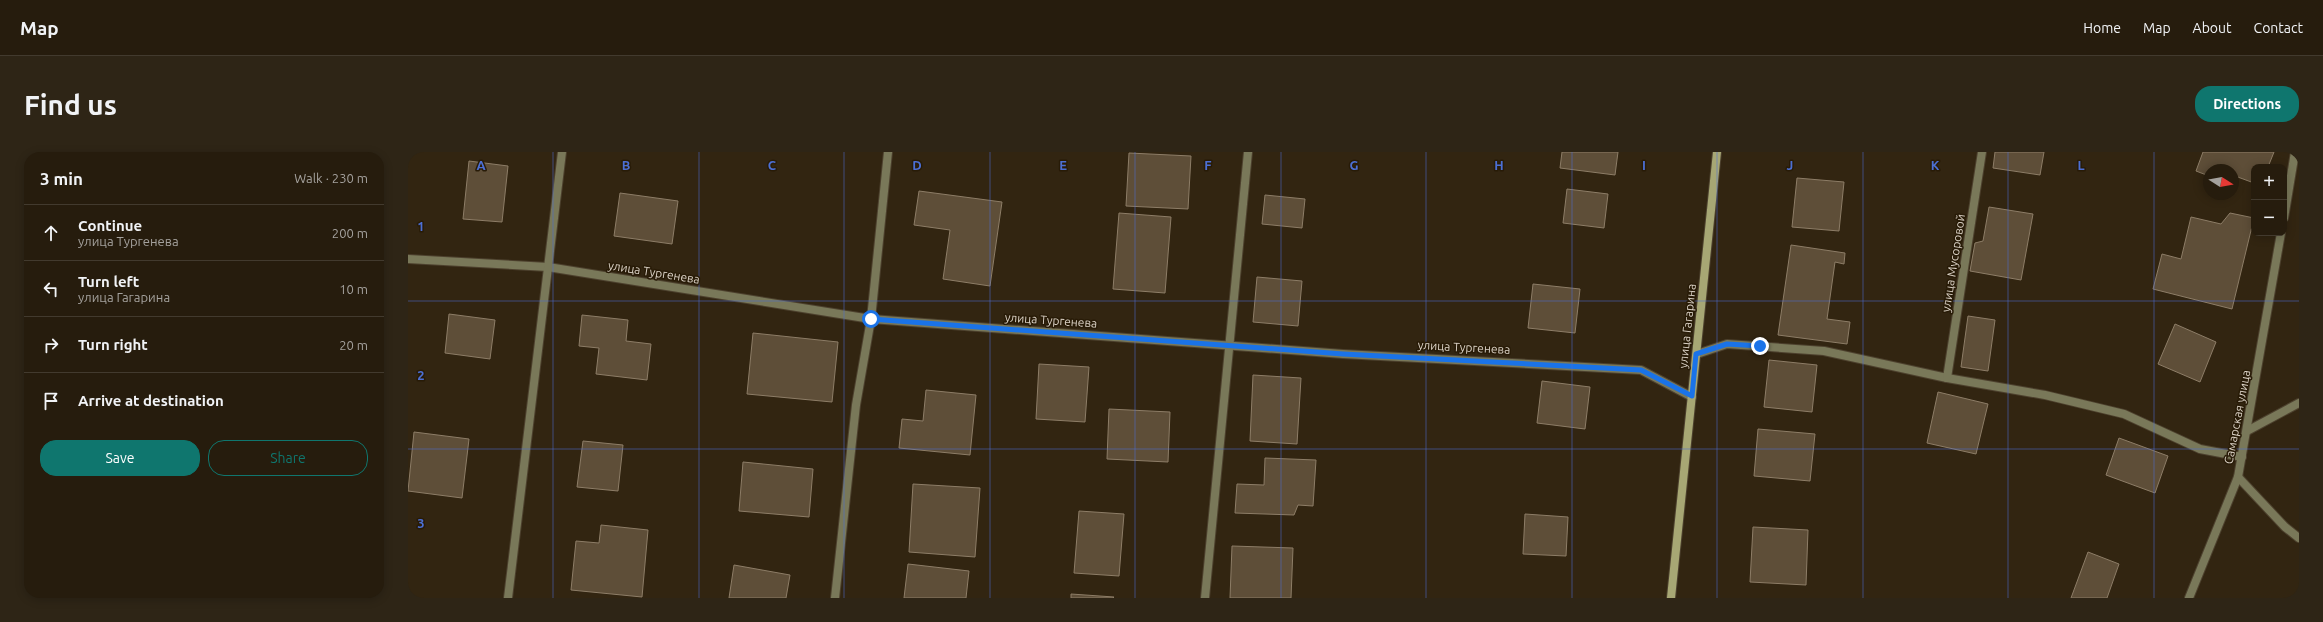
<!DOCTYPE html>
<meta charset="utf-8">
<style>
body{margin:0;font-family:Ubuntu,sans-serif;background:#2e2516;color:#f1f3f6}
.controls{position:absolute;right:12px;top:12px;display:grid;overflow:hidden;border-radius:8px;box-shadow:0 2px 10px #0003}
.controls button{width:36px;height:36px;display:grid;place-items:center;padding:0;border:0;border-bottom:1px solid #423a2e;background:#261c0d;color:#f1f3f6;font:20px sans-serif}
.compass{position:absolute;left:1795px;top:12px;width:36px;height:36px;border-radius:50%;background:#261c0d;box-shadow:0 2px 10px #0003;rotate:101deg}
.stop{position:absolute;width:12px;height:12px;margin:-9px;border:3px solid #1a73e8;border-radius:50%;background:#fff}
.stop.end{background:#1a73e8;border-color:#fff;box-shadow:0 1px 4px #0008}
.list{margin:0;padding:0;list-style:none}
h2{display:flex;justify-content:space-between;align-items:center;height:52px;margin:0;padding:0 16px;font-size:17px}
h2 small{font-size:13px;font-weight:400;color:#a4a19d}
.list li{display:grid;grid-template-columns:26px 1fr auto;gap:12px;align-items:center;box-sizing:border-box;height:56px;padding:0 16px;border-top:1px solid #423a2e}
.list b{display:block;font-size:15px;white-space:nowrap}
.list p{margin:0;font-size:13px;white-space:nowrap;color:#a4a19d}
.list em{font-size:13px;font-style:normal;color:#a4a19d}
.actions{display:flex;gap:8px;padding:12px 16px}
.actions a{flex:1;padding:9px 0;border:1px solid #0f766e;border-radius:16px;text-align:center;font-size:14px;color:#0f766e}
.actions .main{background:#0f766e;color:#fff}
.icon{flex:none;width:22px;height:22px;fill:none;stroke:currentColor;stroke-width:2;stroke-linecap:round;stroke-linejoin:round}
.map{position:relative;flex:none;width:1891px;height:446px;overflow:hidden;border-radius:16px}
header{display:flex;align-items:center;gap:24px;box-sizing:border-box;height:56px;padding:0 20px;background:#261c0d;border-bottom:1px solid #423a2e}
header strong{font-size:19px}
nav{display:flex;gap:22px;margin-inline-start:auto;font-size:14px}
.intro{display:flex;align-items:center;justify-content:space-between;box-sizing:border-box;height:96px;padding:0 24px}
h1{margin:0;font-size:28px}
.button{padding:10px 18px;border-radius:16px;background:#0f766e;color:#fff;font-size:14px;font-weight:700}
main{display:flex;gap:24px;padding:0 24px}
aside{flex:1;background:#261c0d;border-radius:16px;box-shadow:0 2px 10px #0003}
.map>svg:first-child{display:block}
.building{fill:#5e4e38;stroke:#8d7d67}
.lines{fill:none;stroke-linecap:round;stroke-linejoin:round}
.street-casing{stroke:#4d412e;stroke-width:10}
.secondary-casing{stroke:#4d412e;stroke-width:10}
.street{stroke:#797859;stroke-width:8}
.secondary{stroke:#a7a774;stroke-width:8}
.route{stroke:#1a73e8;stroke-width:5}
.grid{fill:none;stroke:#4c6fd4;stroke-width:1;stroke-opacity:0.55}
.labels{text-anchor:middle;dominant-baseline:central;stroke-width:3;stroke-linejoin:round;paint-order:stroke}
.street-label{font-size:12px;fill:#dbd2c6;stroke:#281b07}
.grid-label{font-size:13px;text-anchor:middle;font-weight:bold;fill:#4c6fd4;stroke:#281b07;stroke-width:3;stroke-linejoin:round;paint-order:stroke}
</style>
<header>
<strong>Map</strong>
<nav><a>Home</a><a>Map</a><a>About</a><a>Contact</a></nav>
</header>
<div class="intro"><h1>Find us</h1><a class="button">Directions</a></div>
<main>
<aside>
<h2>3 min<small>Walk · 230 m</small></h2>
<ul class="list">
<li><svg class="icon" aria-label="ahead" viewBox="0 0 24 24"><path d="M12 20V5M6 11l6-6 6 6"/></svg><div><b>Continue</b><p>улица Тургенева</p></div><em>200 m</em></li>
<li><svg class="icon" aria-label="left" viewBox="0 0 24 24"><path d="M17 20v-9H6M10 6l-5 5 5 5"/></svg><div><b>Turn left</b><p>улица Гагарина</p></div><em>10 m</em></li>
<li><svg class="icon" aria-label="right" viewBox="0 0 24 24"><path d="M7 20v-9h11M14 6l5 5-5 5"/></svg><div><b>Turn right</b></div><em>20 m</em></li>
<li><svg class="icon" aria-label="arrive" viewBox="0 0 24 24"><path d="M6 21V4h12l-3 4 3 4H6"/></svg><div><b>Arrive at destination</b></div></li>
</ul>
<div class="actions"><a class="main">Save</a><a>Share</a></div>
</aside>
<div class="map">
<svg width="1891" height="446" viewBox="0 0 1891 446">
<rect width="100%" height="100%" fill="#322511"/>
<g class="building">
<path d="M1154,0H1210L1207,23L1152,16Z"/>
<path d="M1587,0H1636L1632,23L1585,16Z"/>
<path d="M1795,0H1866L1860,15H1846V31L1827,24L1825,30V18H1801V24L1788,19Z"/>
<path d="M721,1L783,4L780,57L718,54Z"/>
<path d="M61,9L100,14L94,70L55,67Z"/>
<path d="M1389,26L1436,30L1431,79L1384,75Z"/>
<path d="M1159,37L1200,42L1196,76L1155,71Z"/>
<path d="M511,39L594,50L582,134L535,127L542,78L506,73Z"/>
<path d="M212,41L270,49L264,92L206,84Z"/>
<path d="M857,43L897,47L894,76L854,72Z"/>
<path d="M1581,55L1625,62L1613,128L1562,119L1567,91L1575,89Z"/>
<path d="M711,61L763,65L757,141L705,137Z"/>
<path d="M1822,61L1846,66L1824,157L1745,137L1754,102L1773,107L1783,65L1813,72Z"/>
<path d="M1383,93L1437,101L1436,112L1427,110L1419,167L1442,170L1439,192L1370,183Z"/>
<path d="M849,125L894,129L890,174L845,170Z"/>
<path d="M1125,132L1172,137L1167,181L1120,176Z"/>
<path d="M41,162L87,168L82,207L37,201Z"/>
<path d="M174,163L220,168L218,189L243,192L239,228L188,222L191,196L171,194Z"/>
<path d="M1560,164L1587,168L1580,219L1553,215Z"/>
<path d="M1767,172L1808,190L1792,230L1750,212Z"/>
<path d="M345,181L430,190L424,250L339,242Z"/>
<path d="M1361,208L1409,213L1404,260L1356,255Z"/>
<path d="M631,212L681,215L677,270L628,267Z"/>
<path d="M845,223L893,226L889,292L842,289Z"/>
<path d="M1134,229L1182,235L1177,277L1129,271Z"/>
<path d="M518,238L568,243L562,303L491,296L494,267L515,269Z"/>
<path d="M1530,240L1580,252L1568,302L1519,291Z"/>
<path d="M701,257L762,260L760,310L699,307Z"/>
<path d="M1350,277L1407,282L1402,329L1346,324Z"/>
<path d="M6,280L61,287L54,346L0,339Z"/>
<path d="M1711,286L1760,304L1747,341L1698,323Z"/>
<path d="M175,289L215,293L210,339L169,335Z"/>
<path d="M857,306L908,308L905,354L890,353L886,363L827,361L829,332L856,333Z"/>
<path d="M335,310L405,317L401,365L331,359Z"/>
<path d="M505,332L572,336L567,405L501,400Z"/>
<path d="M671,359L716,362L711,424L666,421Z"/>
<path d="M1117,362L1160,365L1158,404L1115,402Z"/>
<path d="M193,373L240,378L234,445L163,438L168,389L191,391Z"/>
<path d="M1345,375L1400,378L1398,433L1342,430Z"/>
<path d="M824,394L885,396L883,446H822Z"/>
<path d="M1680,400L1711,412L1699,446H1663Z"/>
<path d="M500,412L561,419L558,446H496Z"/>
<path d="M326,413L382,423L378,446H321Z"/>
<path d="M663,442L706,445L705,446H663Z"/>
</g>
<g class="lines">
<g class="street-casing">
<g id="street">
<path d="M1876,66L1887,0"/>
<path d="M0,107L140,115L463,167L935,202L1233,218L1284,245"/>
<path d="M1289,202L1319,192L1416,199L1539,226L1637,243L1716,262L1792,297L1834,305"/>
<path d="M1539,226L1574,0"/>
<path d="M1839,279L1891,251"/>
<path d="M1830,325L1877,375L1891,386"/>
<path d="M100,446L154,0"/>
<path d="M427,446L448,253L463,167L480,0"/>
<path d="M797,446L840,0"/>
<path d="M1781,446L1830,325L1873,81"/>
</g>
</g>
<g class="secondary-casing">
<path id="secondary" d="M1263,446L1309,0"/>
</g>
<use href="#street" class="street"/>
<use href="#secondary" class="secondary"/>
</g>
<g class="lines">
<path class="route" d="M463,167L935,202L1233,218L1284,244L1288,202L1319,192L1352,194"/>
</g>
<path class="grid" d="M145,0V446M291,0V446M436,0V446M582,0V446M727,0V446M873,0V446M1018,0V446M1164,0V446M1309,0V446M1455,0V446M1600,0V446M1746,0V446M0,149H1891M0,297H1891"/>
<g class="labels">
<g class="street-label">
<text transform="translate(1545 111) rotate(-81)">улица Мусоровой</text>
<text transform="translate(246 120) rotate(9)">улица Тургенева</text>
<text transform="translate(643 168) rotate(4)">улица Тургенева</text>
<text transform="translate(1279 174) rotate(-84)">улица Гагарина</text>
<text transform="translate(1056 195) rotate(3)">улица Тургенева</text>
<text transform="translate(1829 265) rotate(-79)">Самарская улица</text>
</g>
</g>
<g class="grid-label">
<text x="73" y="18">A</text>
<text x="218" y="18">B</text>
<text x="364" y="18">C</text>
<text x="509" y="18">D</text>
<text x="655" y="18">E</text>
<text x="800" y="18">F</text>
<text x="946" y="18">G</text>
<text x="1091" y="18">H</text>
<text x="1236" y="18">I</text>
<text x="1382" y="18">J</text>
<text x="1527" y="18">K</text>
<text x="1673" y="18">L</text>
<text x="13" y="79">1</text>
<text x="13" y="228">2</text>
<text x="13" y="376">3</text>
</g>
</svg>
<div class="controls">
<button>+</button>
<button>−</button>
</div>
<svg class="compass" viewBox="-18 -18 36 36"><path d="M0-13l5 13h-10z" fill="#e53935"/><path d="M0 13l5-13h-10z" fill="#a4a19d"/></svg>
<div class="stop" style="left:463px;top:167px"></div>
<div class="stop end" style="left:1352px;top:194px"></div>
</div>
</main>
